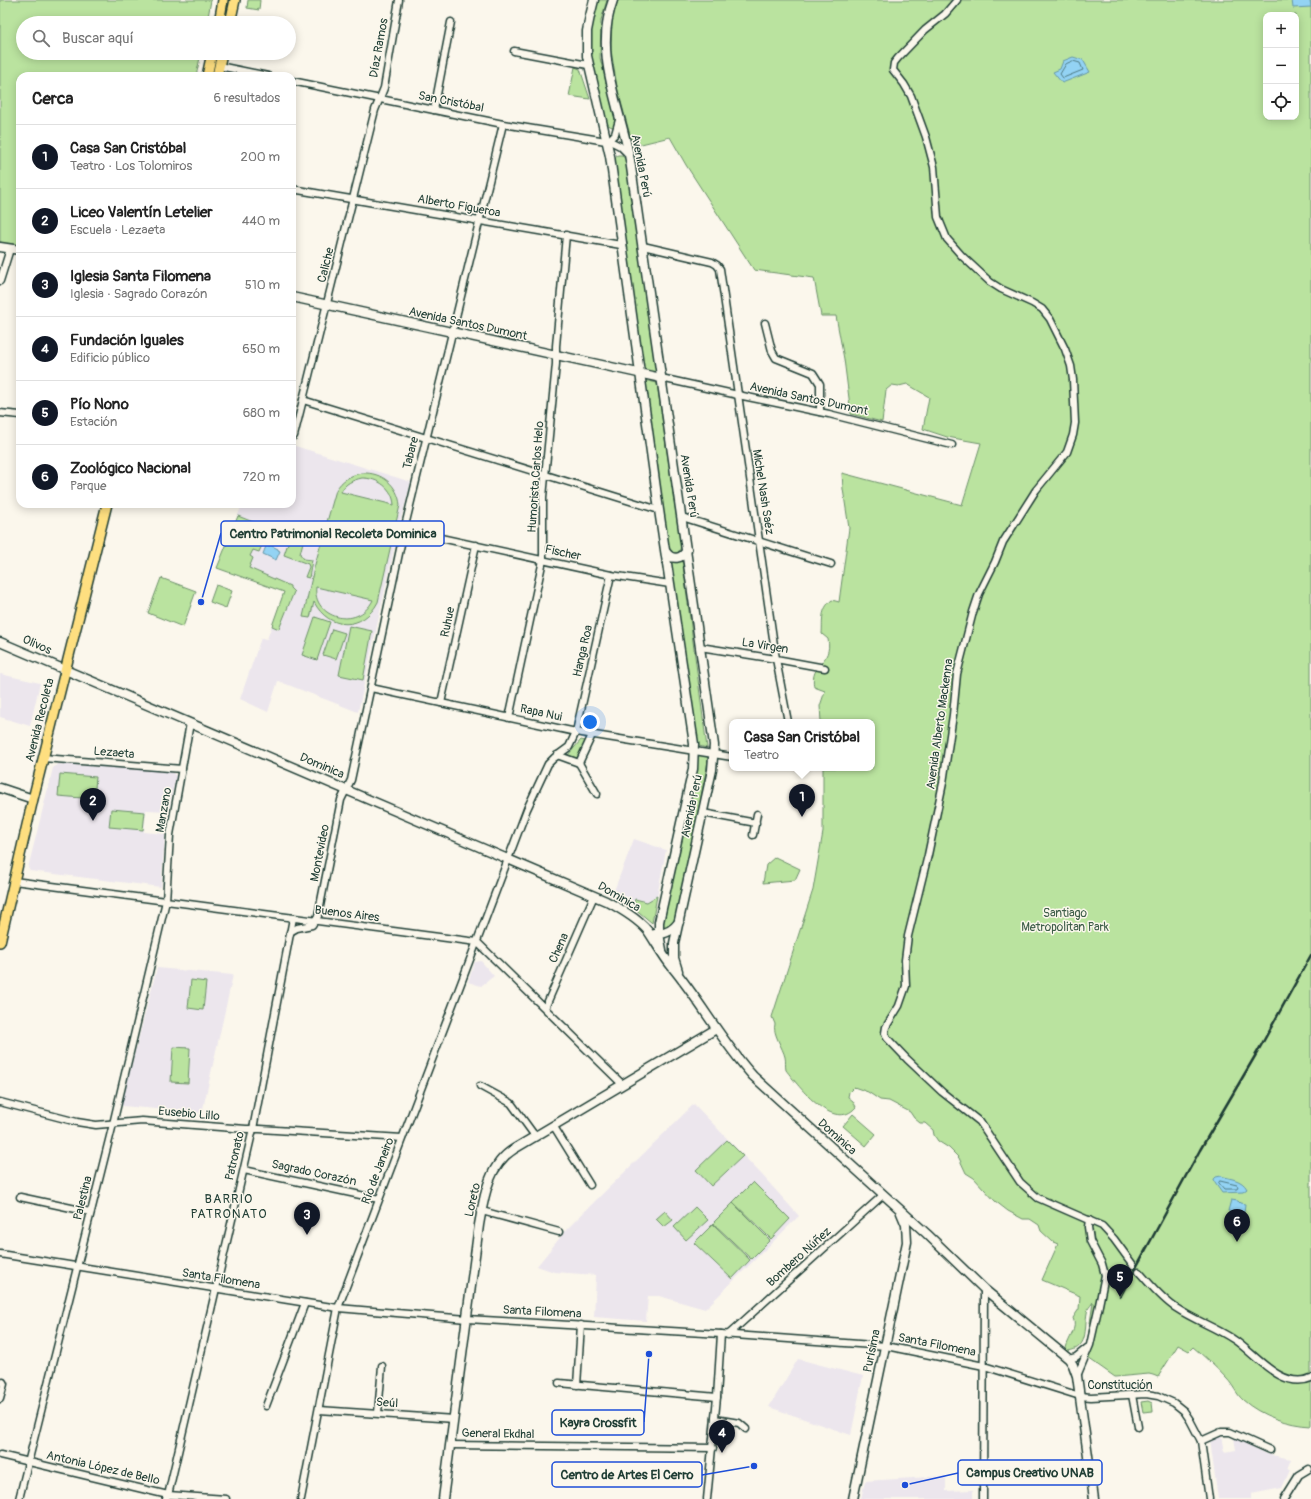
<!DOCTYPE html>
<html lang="es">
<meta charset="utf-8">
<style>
body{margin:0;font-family:Pangolin,sans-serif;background:#f6f6f6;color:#222}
.controls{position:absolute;right:12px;top:12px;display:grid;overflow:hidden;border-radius:8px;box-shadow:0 2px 10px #0003}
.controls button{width:36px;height:36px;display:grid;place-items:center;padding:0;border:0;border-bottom:1px solid #e0e0e0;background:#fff;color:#222;font:20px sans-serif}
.you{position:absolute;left:590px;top:722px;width:14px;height:14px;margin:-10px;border:3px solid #fff;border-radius:50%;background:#1a73e8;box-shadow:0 0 0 6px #1a73e833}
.badge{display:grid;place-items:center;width:26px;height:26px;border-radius:50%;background:#111827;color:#fff;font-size:13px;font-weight:700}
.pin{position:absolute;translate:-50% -33px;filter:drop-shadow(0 1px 2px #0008)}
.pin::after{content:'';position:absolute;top:21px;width:14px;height:12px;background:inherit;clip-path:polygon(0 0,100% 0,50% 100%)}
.popup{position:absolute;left:729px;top:719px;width:146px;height:52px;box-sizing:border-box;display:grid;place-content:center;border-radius:8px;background:#fff;filter:drop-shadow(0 1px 3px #0005);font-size:13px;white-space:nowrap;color:#767676}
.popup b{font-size:15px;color:#222}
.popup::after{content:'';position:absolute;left:50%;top:100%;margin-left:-8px;border:8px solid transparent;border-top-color:#fff}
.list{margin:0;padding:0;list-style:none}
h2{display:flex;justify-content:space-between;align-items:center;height:52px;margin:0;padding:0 16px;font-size:17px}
h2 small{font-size:13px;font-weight:400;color:#767676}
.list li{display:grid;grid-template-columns:26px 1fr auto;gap:12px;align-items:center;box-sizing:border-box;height:64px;padding:0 16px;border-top:1px solid #e0e0e0}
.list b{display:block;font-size:15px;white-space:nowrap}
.list p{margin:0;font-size:13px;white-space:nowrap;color:#767676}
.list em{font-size:13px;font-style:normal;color:#767676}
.icon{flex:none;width:22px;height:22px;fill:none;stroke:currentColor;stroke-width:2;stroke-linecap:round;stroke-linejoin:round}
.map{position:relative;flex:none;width:1311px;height:1499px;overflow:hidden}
.search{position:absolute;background:#fff;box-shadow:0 2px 10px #0003;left:16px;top:16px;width:280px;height:44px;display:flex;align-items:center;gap:10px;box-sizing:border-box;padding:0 14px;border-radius:22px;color:#767676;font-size:15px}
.panel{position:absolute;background:#fff;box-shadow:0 2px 10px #0003;left:16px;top:72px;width:280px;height:436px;border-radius:12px}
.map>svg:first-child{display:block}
.built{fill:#ece6ed}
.green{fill:#bae39f;stroke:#6c906a;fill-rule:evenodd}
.water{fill:#93d3f4;stroke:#6597a7}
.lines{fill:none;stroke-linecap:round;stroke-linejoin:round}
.shore{stroke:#4d7981;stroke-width:1}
.street-casing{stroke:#1f3d34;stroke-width:9}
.secondary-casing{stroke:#1f3d34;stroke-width:11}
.primary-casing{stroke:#1f3d34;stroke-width:12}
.street{stroke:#fbf7ec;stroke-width:6}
.secondary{stroke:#fbf7ec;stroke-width:8}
.primary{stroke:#fedf80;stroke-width:9}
.rail{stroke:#1f3d34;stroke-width:2.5}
.labels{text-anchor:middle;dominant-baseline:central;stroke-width:3;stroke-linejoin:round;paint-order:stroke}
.street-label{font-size:12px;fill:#1f3d34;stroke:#fbf7ec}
.park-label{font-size:12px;fill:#3e5e49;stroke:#fbf7ec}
.neighbourhood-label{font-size:13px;letter-spacing:1px;fill:#1f3d34;stroke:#fbf7ec}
.leader{fill:none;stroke:#1d4ed8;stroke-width:1.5}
.callout-dot{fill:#1d4ed8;stroke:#fbf7ec;stroke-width:1.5}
.callout{fill:#fbf7ec;stroke:#1d4ed8;stroke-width:1.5}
.callout-label{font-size:13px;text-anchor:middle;font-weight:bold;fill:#1f3d34}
</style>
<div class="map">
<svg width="1311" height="1499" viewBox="0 0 1311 1499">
<rect width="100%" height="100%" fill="#fbf7ec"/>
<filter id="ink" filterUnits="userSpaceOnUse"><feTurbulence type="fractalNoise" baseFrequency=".025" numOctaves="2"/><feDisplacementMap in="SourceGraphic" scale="8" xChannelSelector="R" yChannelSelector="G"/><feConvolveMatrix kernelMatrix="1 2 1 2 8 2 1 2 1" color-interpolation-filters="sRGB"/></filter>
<g filter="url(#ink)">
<g class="built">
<path d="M292,445L411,482L399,526L358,712L278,681L268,712L240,699L261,638L267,639L284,592L217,568L242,505L240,504H292Z"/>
<path d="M0,674L40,683L30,726L0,717Z"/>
<path d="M58,764L172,772L176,776L168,811L146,810L144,832L165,834L161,887L30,871L28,868L53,768Z"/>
<path d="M634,839L666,850L652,923L634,908L612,896Z"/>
<path d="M481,961L494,976L481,986L468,982L475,962Z"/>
<path d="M157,968L233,975L202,1113L122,1106V1102Z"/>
<path d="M694,1104L762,1175L799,1216L705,1309L659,1296H648L646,1321L594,1317L596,1275L554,1272L537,1266L567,1229L582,1214Z"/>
<path d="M798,1359L863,1376L851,1435L769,1407Z"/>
<path d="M1221,1436L1224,1452L1236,1450L1234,1438L1267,1454L1291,1459L1287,1469L1290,1470L1282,1488L1251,1494V1499H1218L1210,1440Z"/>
<path d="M946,1476V1491L973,1490V1499H861L865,1481Z"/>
</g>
<g class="green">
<path d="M0,0H211L207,23H23V53H201L196,76H20V246L0,243Z"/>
<path d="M248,0H260L259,10L247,8Z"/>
<path d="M598,0H607L601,20L600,58L616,122L614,126L612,127L606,124C601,103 594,82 590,61C587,41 592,19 598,0Z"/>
<path d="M618,0H1311V1426C1288,1425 1261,1416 1243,1400C1237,1395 1233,1385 1227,1379C1216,1367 1205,1357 1193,1347L1189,1351L1178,1345L1158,1377L1153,1375L1149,1374L1115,1377L1088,1358L1092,1346L1087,1344L1093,1302C1092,1304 1089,1307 1088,1309C1083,1324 1091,1349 1067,1351L1066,1348C1068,1339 1078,1328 1073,1318L1079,1309L1080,1296L1042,1280L1058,1244L1053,1242L1041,1231L1039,1225L1030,1219H1023L1008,1211L995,1201L974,1178L966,1173L959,1158L949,1148L938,1141L934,1135L933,1130L925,1123H920L914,1118L910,1112L889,1101L880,1100L868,1092L854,1087L849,1092L848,1097L853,1101L856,1107C834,1133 799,1087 786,1070C785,1066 786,1061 785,1057C783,1048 772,1033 775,1024L772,1017L813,890L823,832V768H872V722H821L820,706L825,691L814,687C809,663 833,664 828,639L822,634C823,621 820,609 832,600L839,602L849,528L843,489L842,473L962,505L981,443L947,437L923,429L929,397L907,384L899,386L892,385L886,390L882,422L851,414L844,359L836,316H821L814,278L754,270L686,165L670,137L633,146L617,87L611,50L612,19ZM1266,15H1296V117H1266Z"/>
<path d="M575,67L580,69L590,99L569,96Z"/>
<path d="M618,155H622L626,160L656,373L644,370L614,164L616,156Z"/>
<path d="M644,380L657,383L681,547L678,553H673L667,548Z"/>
<path d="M362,473C382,472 398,485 400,505L378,602C363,631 329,631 314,602L310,618L303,617L314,568L336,490C342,480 350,475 362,473ZM362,478C378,478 393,488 394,505L341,492C345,483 353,480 362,478ZM316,587L373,600C357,632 312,617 316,587Z"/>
<path d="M238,516L283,534L281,539L267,534L259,552L253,550L250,556L253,558L249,568L290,586V588L294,592L279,629L272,626L284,592L217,568Z"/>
<path d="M290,537L303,542L300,554L304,559L312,560L309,578L305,577L309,567L308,564L284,555Z"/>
<path d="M670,558L674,562L680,561L682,558L707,748L695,745Z"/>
<path d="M161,578L196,591L183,627L148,613Z"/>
<path d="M216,585L232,591L226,608L210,602Z"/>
<path d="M315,617L330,622L317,660L302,655Z"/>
<path d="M349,626L372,631L363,680L339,675Z"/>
<path d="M332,629L345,633L336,659L323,655Z"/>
<path d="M581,740L585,741L580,759L567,756Z"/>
<path d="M697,754L709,756L677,917C673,925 670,929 661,930Z"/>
<path d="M60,774L96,777L94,799L58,796Z"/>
<path d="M111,809L145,812L143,830L109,827Z"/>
<path d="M775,857L800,869L795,880L763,883L766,865Z"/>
<path d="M657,896L652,923L633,907L635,899L647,902Z"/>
<path d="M191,980L206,982L203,1010L188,1008Z"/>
<path d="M173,1047L190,1048L188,1083L171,1082Z"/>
<path d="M853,1114L876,1134L866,1146L843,1126Z"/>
<path d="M727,1140L743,1156L711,1186L696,1170Z"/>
<path d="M753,1182L790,1219L771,1239L733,1202Z"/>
<path d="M733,1203L770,1240L751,1259L713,1223Z"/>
<path d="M695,1207L708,1220L686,1240L674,1227Z"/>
<path d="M665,1211L673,1220L664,1227L656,1219Z"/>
<path d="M713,1224L750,1260L732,1279L694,1243Z"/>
<path d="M1148,1401L1152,1403L1153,1411L1143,1412L1141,1402Z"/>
</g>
<g class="water">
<path d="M1292,0H1310L1311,7L1293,8Z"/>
<path d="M1073,57L1083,60L1090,72L1062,83L1053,72L1060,69L1063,61Z"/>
<path d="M270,545L278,549V550L280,551L276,560L263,554L266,546L269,547Z"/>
<path d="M1221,1176C1230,1179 1242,1179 1247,1189L1243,1192L1222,1193L1215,1183L1214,1179L1216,1177Z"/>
<path d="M1231,1200L1238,1201L1240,1203L1245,1204L1244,1212L1237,1214L1228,1211Z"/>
</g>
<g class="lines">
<g class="shore">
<path d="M1073,61L1080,63L1083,70L1063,78L1060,74L1066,64Z"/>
<path d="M1220,1181L1237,1185L1238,1187L1237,1189H1224L1219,1183Z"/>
</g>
<g class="street-casing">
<g id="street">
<path d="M957,0L945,14L925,30L898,58L894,63L893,70L904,84L911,96L926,137L934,167L938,217L947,239L962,256L990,282L1001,289L1032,303L1042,309L1050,319L1065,349L1071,366L1073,380L1075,423L1073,435L1067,452L1036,490L1003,542L995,562L979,594L973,612L957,674L953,715L943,783L928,855L908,936L905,960L906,986L899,1006L886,1027L885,1033L887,1038L907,1059L942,1092L980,1122L1020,1182L1038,1198L1102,1226L1114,1239L1133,1265"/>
<path d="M514,51L588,65"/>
<path d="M219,66L268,76"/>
<path d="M292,81L503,124L612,142L620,146L628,154"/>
<path d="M434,110L451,22"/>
<path d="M607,142L615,134L619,120"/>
<path d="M292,189L621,245"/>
<path d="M643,246L712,262L717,265L720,269L776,659L788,722"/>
<path d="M0,281L10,249"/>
<path d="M765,323L772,351L776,358L813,373L820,384V412"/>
<path d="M661,378L738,395L829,414L952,445"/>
<path d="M303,400L659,510"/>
<path d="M0,413L20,415"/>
<path d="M294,436L375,110L384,88L399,0"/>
<path d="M682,517L831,564"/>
<path d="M404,530L611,575L670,584"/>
<path d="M700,647L776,659L825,668"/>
<path d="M371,688L576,732L732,757"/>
<path d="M441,703L476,545"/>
<path d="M509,718L543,560V497L556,364V346L566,235"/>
<path d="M557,755L579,763"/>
<path d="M43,758L182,769"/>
<path d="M579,763L597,794"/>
<path d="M579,763L592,735"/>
<path d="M703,813L756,823"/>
<path d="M753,835L757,814"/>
<path d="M14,881L477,942L622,1084"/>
<path d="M290,932L297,928L312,925L318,916L341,800L351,780L404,530L503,124"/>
<path d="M545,1008L594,896"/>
<path d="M480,1086L511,1103L535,1136"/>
<path d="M0,1102L77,1122L96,1125L142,1121L246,1129H260L402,1138"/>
<path d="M553,1125L590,1185"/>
<path d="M244,1170L379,1199"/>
<path d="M20,1197L90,1212"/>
<path d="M482,1211L559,1232"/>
<path d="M0,1254L338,1308L467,1319L721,1334L886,1346L984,1366L1080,1396L1091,1397L1146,1394L1158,1396L1174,1403L1184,1411L1190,1420L1201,1441L1209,1499"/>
<path d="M1139,1272C1151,1285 1162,1299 1176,1308C1194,1320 1215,1327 1233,1339C1254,1352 1281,1391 1311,1378"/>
<path d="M728,1335L883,1195"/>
<path d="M1069,1359L1076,1357L1087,1348"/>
<path d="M1077,1376L1090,1345L1099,1305L1105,1275L1102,1264L1090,1241L1088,1227L1089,1220"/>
<path d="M0,1382H3L4,1384L0,1399"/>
<path d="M559,1383L717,1397"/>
<path d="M577,1385L581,1325"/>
<path d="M1132,1395L1138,1427"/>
<path d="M266,1406L305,1303"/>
<path d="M319,1410L454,1419"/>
<path d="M378,1413L382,1366"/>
<path d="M715,1419L739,1423L746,1429"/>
<path d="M1201,1441L1221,1432H1230L1270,1450"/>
<path d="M450,1445L713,1448"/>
<path d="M0,1455L168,1495L226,1499"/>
<path d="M19,1499L113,1124L166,901L170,835L190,723"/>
<path d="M166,1499L169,1491L253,1129L293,918"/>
<path d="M301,1499L338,1308L527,809L548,764L554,758L569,747L576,732L611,575"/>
<path d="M707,1499L717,1397L721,1334"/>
<path d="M983,1499L984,1289"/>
<path d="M1284,1499L1299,1475L1309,1469"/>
</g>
</g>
<g class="secondary-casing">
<g id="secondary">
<path d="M594,0L590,16L587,31V56L610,156L659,510L694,744L693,769L659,922V934L662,950"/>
<path d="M613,0C593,54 620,106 630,160L714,745L712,770L674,943V958L678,971"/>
<path d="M0,247L20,250"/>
<path d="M292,297L661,378"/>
<path d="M666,552C672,561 682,559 687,550"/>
<path d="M0,642L606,901C621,909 637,918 648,931C656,943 663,956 672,967C701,1002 722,1042 753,1076L927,1234L984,1289L1069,1359L1073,1365L1077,1376L1094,1499"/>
<path d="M0,788L33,799"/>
<path d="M655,934C666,935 673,930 679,922"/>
<path d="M443,1499L479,1225C484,1197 488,1165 514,1149L716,1029"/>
<path d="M853,1499L907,1242L906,1225L901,1213"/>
</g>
</g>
<g class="primary-casing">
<g id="primary">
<path d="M219,23L223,0"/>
<path d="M230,23L235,0"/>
<path d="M207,76L212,53"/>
<path d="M217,76L222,53"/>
<path d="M0,942L33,799L107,504"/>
</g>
</g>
<use href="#street" class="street"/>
<use href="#secondary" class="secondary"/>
<use href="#primary" class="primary"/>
<path class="rail" d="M1120,1297L1200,1150L1258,1051L1311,955"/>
</g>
</g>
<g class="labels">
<g class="street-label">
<text transform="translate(379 48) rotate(-80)">Díaz Ramos</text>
<text transform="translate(451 102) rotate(11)">San Cristóbal</text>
<text transform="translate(641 166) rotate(79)">Avenida Perú</text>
<text transform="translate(459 206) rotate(10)">Alberto Figueroa</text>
<text transform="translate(326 265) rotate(-76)">Caliche</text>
<text transform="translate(468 324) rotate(12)">Avenida Santos Dumont</text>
<text transform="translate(809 399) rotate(12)">Avenida Santos Dumont</text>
<text transform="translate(411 453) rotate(-76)">Tabare</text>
<text transform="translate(536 477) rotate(-86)">Humorista Carlos Helo</text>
<text transform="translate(689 486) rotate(81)">Avenida Perú</text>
<text transform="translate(763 492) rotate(81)">Michel Nash Saéz</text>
<text transform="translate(563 553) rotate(12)">Fischer</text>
<text transform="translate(448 622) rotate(-78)">Ruhue</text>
<text transform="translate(37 645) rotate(24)">Olivos</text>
<text transform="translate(765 646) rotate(9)">La Virgen</text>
<text transform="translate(583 651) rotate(-77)">Hanga Roa</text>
<text transform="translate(541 713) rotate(12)">Rapa Nui</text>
<text transform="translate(40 720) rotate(-76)">Avenida Recoleta</text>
<text transform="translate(940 724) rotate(-82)">Avenida Alberto Mackenna</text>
<text transform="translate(114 753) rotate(5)">Lezaeta</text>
<text transform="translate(322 766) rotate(23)">Dominica</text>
<text transform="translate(692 806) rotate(-78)">Avenida Perú</text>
<text transform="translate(164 810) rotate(-80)">Manzano</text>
<text transform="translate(320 853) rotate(-79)">Montevideo</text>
<text transform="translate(619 897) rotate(30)">Dominica</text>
<text transform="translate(347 914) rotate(7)">Buenos Aires</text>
<text transform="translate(559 948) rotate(-66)">Chena</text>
<text transform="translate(189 1114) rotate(5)">Eusebio Lillo</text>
<text transform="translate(837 1137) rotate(42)">Dominica</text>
<text transform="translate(235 1156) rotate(-77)">Patronato</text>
<text transform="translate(378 1171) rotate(-69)">Río de Janeiro</text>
<text transform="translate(314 1173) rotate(12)">Sagrado Corazón</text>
<text transform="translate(83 1198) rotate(-76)">Palestina</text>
<text transform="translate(473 1200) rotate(-77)">Loreto</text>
<text transform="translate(799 1257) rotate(-42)">Bombero Núñez</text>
<text transform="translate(221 1279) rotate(9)">Santa Filomena</text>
<text transform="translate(542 1312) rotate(3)">Santa Filomena</text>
<text transform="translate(937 1345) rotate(11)">Santa Filomena</text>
<text transform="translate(872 1351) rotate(-78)">Purísima</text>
<text x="1120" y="1385">Constitución</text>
<text transform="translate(387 1403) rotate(4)">Seúl</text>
<text transform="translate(498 1434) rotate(1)">General Ekdhal</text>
<text transform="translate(103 1468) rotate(13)">Antonia López de Bello</text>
</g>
<g class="park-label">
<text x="1065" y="913">Santiago<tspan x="1065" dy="14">Metropolitan Park</tspan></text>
</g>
<g class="neighbourhood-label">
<text x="229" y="1199">BARRIO<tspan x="229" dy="15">PATRONATO</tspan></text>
</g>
</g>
<path class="leader" d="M201 602L221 533M649 1354L644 1422M905 1485L958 1473M754 1466L702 1475"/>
<g class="callout-dot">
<circle cx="201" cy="602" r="4"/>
<circle cx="649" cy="1354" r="4"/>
<circle cx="905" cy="1485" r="4"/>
<circle cx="754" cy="1466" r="4"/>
</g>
<g class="callout">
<rect x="221" y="521" width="223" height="25" rx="4"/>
<rect x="552" y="1410" width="92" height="25" rx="4"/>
<rect x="958" y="1460" width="144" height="25" rx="4"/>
<rect x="552" y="1462" width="150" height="25" rx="4"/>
</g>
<g class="callout-label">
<text x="333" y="538">Centro Patrimonial Recoleta Dominica</text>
<text x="598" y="1427">Kayra Crossfit</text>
<text x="1030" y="1477">Campus Creativo UNAB</text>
<text x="627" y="1479">Centro de Artes El Cerro</text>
</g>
</svg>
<div class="controls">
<button>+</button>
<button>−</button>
<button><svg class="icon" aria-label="locate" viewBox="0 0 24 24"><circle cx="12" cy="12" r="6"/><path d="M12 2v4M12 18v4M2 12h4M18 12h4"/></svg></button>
</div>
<div class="you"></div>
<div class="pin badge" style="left:802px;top:817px">1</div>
<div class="popup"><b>Casa San Cristóbal</b>Teatro</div>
<div class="pin badge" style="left:93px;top:821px">2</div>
<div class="pin badge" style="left:307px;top:1235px">3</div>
<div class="pin badge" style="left:722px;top:1453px">4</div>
<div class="pin badge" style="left:1120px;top:1297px">5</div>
<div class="pin badge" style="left:1237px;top:1242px">6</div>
<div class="search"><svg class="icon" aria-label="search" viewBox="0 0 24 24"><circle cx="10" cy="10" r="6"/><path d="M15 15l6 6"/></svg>Buscar aquí</div>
<section class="panel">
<h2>Cerca<small>6 resultados</small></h2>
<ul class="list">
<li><span class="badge">1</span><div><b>Casa San Cristóbal</b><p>Teatro · Los Tolomiros</p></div><em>200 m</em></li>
<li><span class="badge">2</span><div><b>Liceo Valentín Letelier</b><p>Escuela · Lezaeta</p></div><em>440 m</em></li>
<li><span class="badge">3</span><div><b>Iglesia Santa Filomena</b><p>Iglesia · Sagrado Corazón</p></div><em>510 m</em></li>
<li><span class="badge">4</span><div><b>Fundación Iguales</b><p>Edificio público</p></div><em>650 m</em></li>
<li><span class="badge">5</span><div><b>Pío Nono</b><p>Estación</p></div><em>680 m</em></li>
<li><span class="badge">6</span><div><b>Zoológico Nacional</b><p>Parque</p></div><em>720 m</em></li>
</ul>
</section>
</div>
